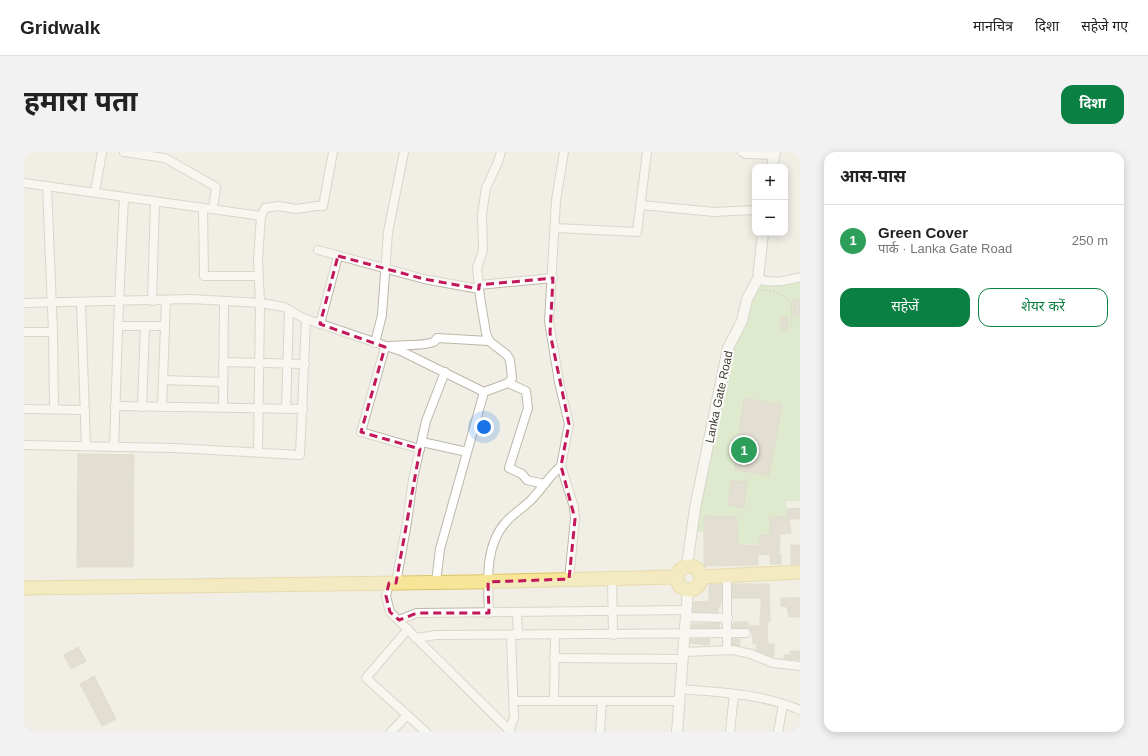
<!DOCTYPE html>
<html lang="hi">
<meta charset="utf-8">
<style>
body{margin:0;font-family:Helvetica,"Noto Sans Devanagari",sans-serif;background:#f2f2f2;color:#222}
.controls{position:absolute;right:12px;top:12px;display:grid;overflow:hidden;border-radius:8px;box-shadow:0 2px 10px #0003}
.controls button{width:36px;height:36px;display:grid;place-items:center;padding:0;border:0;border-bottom:1px solid #e0e0e0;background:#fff;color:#222;font:20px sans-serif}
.you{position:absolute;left:460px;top:275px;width:14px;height:14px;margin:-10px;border:3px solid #fff;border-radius:50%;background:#1a73e8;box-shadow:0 0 0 6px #1a73e833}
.badge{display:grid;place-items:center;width:26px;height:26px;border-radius:50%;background:#0b8043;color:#fff;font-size:13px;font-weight:700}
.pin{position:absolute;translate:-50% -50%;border:2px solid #fff;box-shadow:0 1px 4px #0006}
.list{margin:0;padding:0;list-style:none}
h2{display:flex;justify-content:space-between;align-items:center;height:52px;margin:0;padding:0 16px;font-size:17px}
h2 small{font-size:13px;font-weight:400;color:#767676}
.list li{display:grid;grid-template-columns:26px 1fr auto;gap:12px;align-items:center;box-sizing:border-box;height:72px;padding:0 16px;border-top:1px solid #e0e0e0}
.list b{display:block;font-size:15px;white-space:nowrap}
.list p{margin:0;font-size:13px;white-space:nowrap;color:#767676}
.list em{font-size:13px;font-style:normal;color:#767676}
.actions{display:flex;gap:8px;padding:12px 16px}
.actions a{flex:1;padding:9px 0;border:1px solid #0b8043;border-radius:12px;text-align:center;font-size:14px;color:#0b8043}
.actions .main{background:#0b8043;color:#fff}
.map{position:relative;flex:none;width:776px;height:580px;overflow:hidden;border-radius:12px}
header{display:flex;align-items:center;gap:24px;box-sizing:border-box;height:56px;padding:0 20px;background:#fff;border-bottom:1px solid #e0e0e0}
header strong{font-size:19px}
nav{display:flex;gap:22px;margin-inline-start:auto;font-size:14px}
.intro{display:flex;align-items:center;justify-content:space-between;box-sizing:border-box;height:96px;padding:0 24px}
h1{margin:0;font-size:28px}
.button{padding:10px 18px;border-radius:12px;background:#0b8043;color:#fff;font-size:14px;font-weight:700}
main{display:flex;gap:24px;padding:0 24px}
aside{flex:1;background:#fff;border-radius:12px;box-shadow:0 2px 10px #0003}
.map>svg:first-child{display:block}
.green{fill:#c7e3b0}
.building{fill:#d2cbbb;stroke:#ccc3af}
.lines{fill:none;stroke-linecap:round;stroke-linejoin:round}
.minor-casing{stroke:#bcb7a8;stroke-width:10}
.tertiary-casing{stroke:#bcb7a8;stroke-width:12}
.primary-casing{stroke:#dbc469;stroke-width:15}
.path{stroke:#bdb49a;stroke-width:1.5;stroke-dasharray:2 2;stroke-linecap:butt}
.minor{stroke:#fff;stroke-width:8}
.tertiary{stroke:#fff;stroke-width:10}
.primary{stroke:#f7e598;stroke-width:13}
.marked{fill:none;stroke:#c2185b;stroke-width:3;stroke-dasharray:8 5;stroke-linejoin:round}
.labels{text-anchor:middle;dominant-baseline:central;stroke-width:4;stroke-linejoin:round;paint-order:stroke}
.street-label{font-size:12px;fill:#433f35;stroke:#fff}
</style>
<header>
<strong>Gridwalk</strong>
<nav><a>मानचित्र</a><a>दिशा</a><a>सहेजे गए</a></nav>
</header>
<div class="intro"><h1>हमारा पता</h1><a class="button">दिशा</a></div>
<main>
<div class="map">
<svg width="776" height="580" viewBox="0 0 776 580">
<rect width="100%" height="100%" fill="#f1efe5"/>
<path class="green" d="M776,128V349H762L763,367L746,383H736V392H714V365L680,364L681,380H668L704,196L735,134Z"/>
<g class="building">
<path d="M769,147H776V163H770Z"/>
<path d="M757,165H764V178H758Z"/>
<path d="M720,246L758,253L745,323L711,318Z"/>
<path d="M54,302L110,303L109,415H53Z"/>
<path d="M707,329L723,330L720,355L704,353Z"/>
<path d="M776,356V367H765L767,381L756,382L755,402H757V412H746V402L734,403V413L680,414V364L713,365L714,393H736V383H746V365H763V357Z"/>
<rect x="767" y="393" width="9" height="19"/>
<path d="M698,432V446L696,455H694V460H669L670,450L685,449V433Z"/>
<path d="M708,432H745L746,470H743L744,492H750V505L732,498L733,492H729L728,480L725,476H708L710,470H724V474H736V461H737V446H708Z"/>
<path d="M757,446H776V465H765L763,455L757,454Z"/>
<path d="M696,471L695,476H668V472Z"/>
<path d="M667,487H686L685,493L666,491Z"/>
<path d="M708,487H715L716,494L708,493Z"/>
<path d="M54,495L62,509L47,517L40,503Z"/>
<path d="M766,499H776V508L760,507V503H766Z"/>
<path d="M70,524L92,567L78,574L56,532Z"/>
</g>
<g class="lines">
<g class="minor-casing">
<g id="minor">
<path d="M100,0L141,6L192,35L189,57"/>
<path d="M540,0L532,48L525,169L535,230L545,272L537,314L550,355L551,367L545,427"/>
<path d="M718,0L722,2L751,3"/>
<path d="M0,31L237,64L234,108L236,151L234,300"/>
<path d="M23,34L29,180L30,257"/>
<path d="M71,40L78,0"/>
<path d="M617,53L690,60L731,58"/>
<path d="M179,56L180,124H235"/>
<path d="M237,64L241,56L254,54L272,57L292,54H299L309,0"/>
<path d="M531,76L613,80L623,0"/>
<path d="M294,98L400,127L455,137"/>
<path d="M734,127C748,132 761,129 776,125"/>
<path d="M455,133L529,126"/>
<path d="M128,149L131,49"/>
<path d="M0,151L167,147L236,151L260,155L279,166L377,199L460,240"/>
<path d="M57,151L62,294"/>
<path d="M296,172L314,104"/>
<path d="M94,174H141"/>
<path d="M0,180H29"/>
<path d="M351,191L358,163L364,80L380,0"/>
<path d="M199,210L281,212"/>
<path d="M139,228L199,230"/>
<path d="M484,231L502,239L504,256L485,316L498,322L503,328L520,332"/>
<path d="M91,254L279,257"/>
<path d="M118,255L121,174"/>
<path d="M138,255L142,148"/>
<path d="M199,255L200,149"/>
<path d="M0,257L61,258"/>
<path d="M262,257L265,158"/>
<path d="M398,290L443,300"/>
<path d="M0,293L150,296L276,303L282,168"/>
<path d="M90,295L95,150L100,45"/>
<path d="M396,297L337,280L361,195C377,192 394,195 410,190L413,186L465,189"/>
<path d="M703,423V498"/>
<path d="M588,426L589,483"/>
<path d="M412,430L416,397L460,240L484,231L488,226L486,208L483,203L465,189L462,181L456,145L453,116L459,98L458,62L462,36L474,10L477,0"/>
<path d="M365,431L362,444L366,460L487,580"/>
<path d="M372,431L383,370L389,327L402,269L421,220"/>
<path d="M493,460L494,483"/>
<path d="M465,461C464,431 460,394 482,370C489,362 499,356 507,348C518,337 525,324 537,314"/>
<path d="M662,465L704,466"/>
<path d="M375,468L393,461L663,458"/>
<path d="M384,477L342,526L402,580"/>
<path d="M392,486L412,483L722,481"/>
<path d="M659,500L709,498L727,502L749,511L776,514"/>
<path d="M530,506L659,507"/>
<path d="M656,537C696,540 739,542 776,558"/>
<path d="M490,549H655"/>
<path d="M530,549L531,483"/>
<path d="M485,578L490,566L487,483"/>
<path d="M367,580L383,563"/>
<path d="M576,580L578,549"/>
<path d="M706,580L710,542"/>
<path d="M754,580L759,552"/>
</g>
</g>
<g class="tertiary-casing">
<g id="tertiary">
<path d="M748,15L751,0"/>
<path d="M663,414L671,356L704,196L718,169L723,147L734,127L739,81"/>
<path d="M653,580L664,438"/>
</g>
</g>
<g class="primary-casing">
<g id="primary">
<circle cx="665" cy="426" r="12"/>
<path d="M677,425L776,420"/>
<path d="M0,436L446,430L652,425"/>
</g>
</g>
<path class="path" d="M737,138C750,138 757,142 767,151L768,172H766"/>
<use href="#minor" class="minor"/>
<use href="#tertiary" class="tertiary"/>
<use href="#primary" class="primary"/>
</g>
<path d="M0 0H776V580H0ZM314,104L400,127L455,137V133L529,126L526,181L545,272L537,314L551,367L545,427L464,430L465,461H393L375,468L366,460L362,444L365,431H372L396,297L337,280L361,195L296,172Z" fill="#f1efe5" fill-opacity=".55" fill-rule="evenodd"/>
<path class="marked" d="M314,104L400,127L455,137V133L529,126L526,181L545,272L537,314L551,367L545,427L464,430L465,461H393L375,468L366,460L362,444L365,431H372L396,297L337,280L361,195L296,172Z"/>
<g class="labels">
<g class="street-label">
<text transform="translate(695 245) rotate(-78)">Lanka Gate Road</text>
</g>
</g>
</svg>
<div class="controls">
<button>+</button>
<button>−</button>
</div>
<div class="you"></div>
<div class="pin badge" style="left:720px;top:298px;background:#2e9e5b">1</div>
</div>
<aside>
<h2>आस-पास<small></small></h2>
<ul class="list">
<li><span class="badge" style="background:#2e9e5b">1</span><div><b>Green Cover</b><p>पार्क · Lanka Gate Road</p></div><em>250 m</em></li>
</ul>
<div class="actions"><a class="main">सहेजें</a><a>शेयर करें</a></div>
</aside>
</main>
